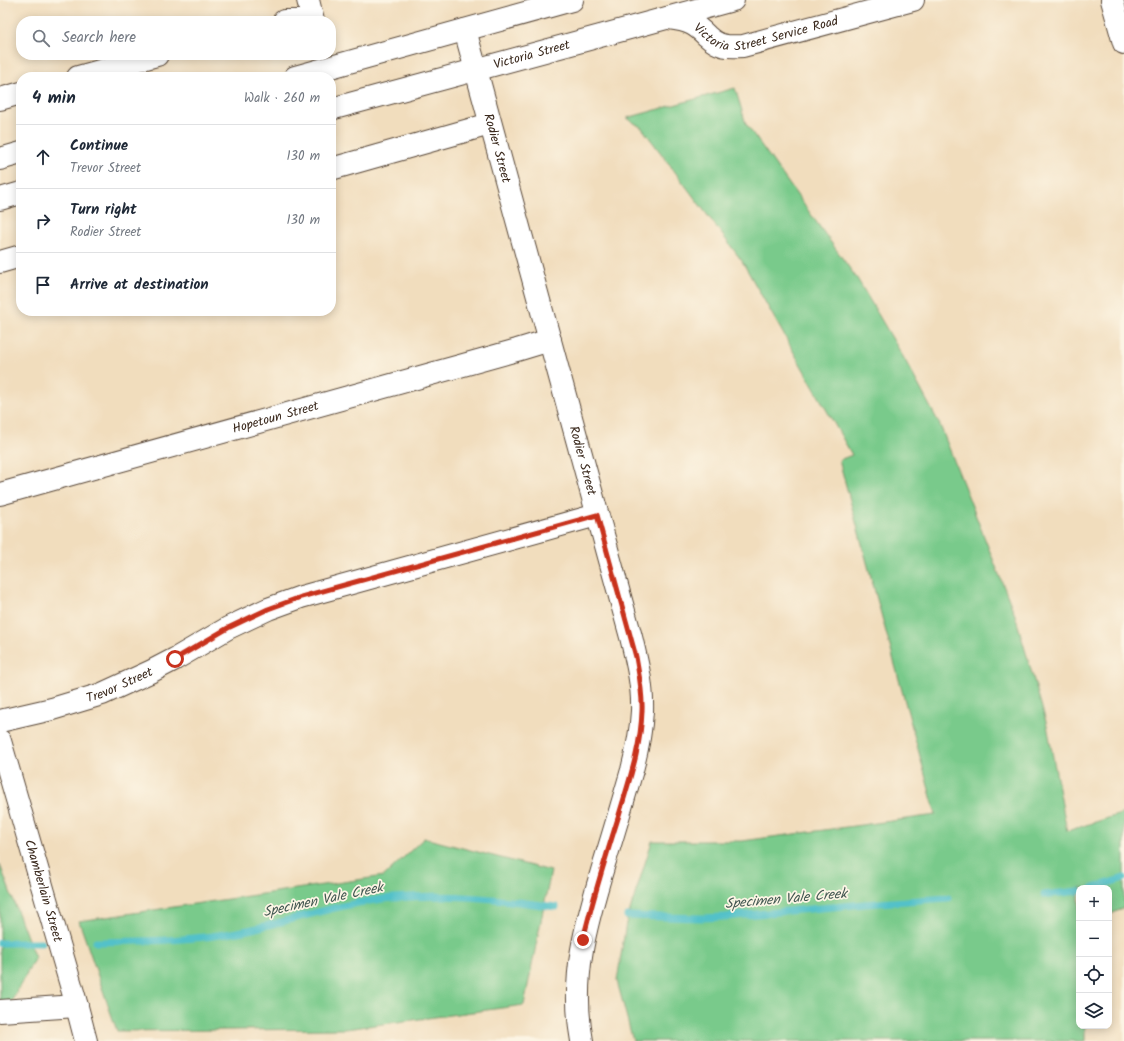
<!DOCTYPE html>
<meta charset="utf-8">
<style>
body{margin:0;font-family:Kalam,sans-serif;background:#f2f2f3;color:#1f2937}
.controls{position:absolute;right:12px;bottom:12px;display:grid;overflow:hidden;border-radius:8px;box-shadow:0 2px 10px #0003}
.controls button{width:36px;height:36px;display:grid;place-items:center;padding:0;border:0;border-bottom:1px solid #e0e1e3;background:#fff;color:#1f2937;font:20px sans-serif}
.stop{position:absolute;width:12px;height:12px;margin:-9px;border:3px solid #c8321e;border-radius:50%;background:#fff}
.stop.end{background:#c8321e;border-color:#fff;box-shadow:0 1px 4px #0008}
.list{margin:0;padding:0;list-style:none}
h2{display:flex;justify-content:space-between;align-items:center;height:52px;margin:0;padding:0 16px;font-size:17px}
h2 small{font-size:13px;font-weight:400;color:#747a83}
.list li{display:grid;grid-template-columns:26px 1fr auto;gap:12px;align-items:center;box-sizing:border-box;height:64px;padding:0 16px;border-top:1px solid #e0e1e3}
.list b{display:block;font-size:15px;white-space:nowrap}
.list p{margin:0;font-size:13px;white-space:nowrap;color:#747a83}
.list em{font-size:13px;font-style:normal;color:#747a83}
.icon{flex:none;width:22px;height:22px;fill:none;stroke:currentColor;stroke-width:2;stroke-linecap:round;stroke-linejoin:round}
.map{position:relative;flex:none;width:1124px;height:1041px;overflow:hidden}
.search{position:absolute;background:#fff;box-shadow:0 2px 10px #0003;left:16px;top:16px;width:320px;height:44px;display:flex;align-items:center;gap:10px;box-sizing:border-box;padding:0 14px;border-radius:16px;color:#747a83;font-size:15px}
.panel{position:absolute;background:#fff;box-shadow:0 2px 10px #0003;left:16px;top:72px;width:320px;height:244px;border-radius:16px}
.map>svg:first-child{display:block}
.green{fill:#79ca8b;stroke:#5a7a54}
.lines{fill:none;stroke-linecap:round;stroke-linejoin:round}
.stream{stroke:#53c1c9;stroke-width:7}
.minor-casing{stroke:#564536;stroke-width:24}
.tertiary-casing{stroke:#564536;stroke-width:24}
.secondary-casing{stroke:#564536;stroke-width:24}
.minor{stroke:#fff;stroke-width:22}
.tertiary{stroke:#fff;stroke-width:22}
.secondary{stroke:#fff;stroke-width:22}
.route{stroke:#c8321e;stroke-width:5}
.labels{text-anchor:middle;dominant-baseline:central;stroke-width:3.5;stroke-linejoin:round;paint-order:stroke}
.street-label{font-size:13px;fill:#3b2a1e;stroke:#fcf5e5}
.water-label{font-size:14px;font-style:italic;fill:#425751;stroke:#fcf5e5}
</style>
<div class="map">
<svg width="1124" height="1041" viewBox="0 0 1124 1041">
<rect width="100%" height="100%" fill="#fcf5e5"/>
<filter id="ink" filterUnits="userSpaceOnUse"><feTurbulence type="fractalNoise" baseFrequency=".025" numOctaves="2"/><feDisplacementMap in="SourceGraphic" scale="8" xChannelSelector="R" yChannelSelector="G"/><feConvolveMatrix kernelMatrix="1 2 1 2 8 2 1 2 1" color-interpolation-filters="sRGB"/></filter>
<filter id="wash" filterUnits="userSpaceOnUse"><feTurbulence type="fractalNoise" baseFrequency=".012" numOctaves="4" result="noise"/><feDisplacementMap in="SourceGraphic" scale="16" xChannelSelector="R" yChannelSelector="G"/><feGaussianBlur stdDeviation="0.9" result="paint"/><feColorMatrix in="noise" values="0 0 0 0 0 0 0 0 0 0 0 0 0 0 0 0 0 1.4 0 .05"/><feComposite in="paint" operator="in"/></filter>
<g filter="url(#wash)">
<rect width="100%" height="100%" fill="#f1ddbd"/>
<g class="green">
<path d="M735,88L746,124L858,280L905,360L940,425L1015,615L1047,725L1067,831L1124,813V908L1109,915V888H1079V1026H1085V1041H633L617,981L626,923L652,841H742L936,815L839,460L852,455L742,261L642,128L627,118Z"/>
<path d="M424,838L551,871L524,1005L346,1029L117,1031L79,921L384,876Z"/>
<path d="M0,865L35,958L11,1002H0Z"/>
</g>
<g class="lines">
<g class="stream">
<path d="M1093,888L1124,878"/>
<path d="M1044,895L1079,891"/>
<path d="M627,916L702,918L725,917L865,904L948,898"/>
<path d="M96,942C145,941 194,941 243,931C293,921 342,902 394,898C449,893 501,899 556,907"/>
<path d="M0,943H42"/>
</g>
</g>
</g>
<g filter="url(#ink)">
<g class="lines">
<g class="minor-casing">
<g id="minor">
<path d="M308,0L313,21"/>
<path id="s1" d="M668,18C676,19 685,20 692,24C698,27 702,31 707,36C719,47 727,47 743,46L913,0"/>
<path d="M284,21H313"/>
<path id="s2" d="M476,70L631,637C637,662 643,686 642,711C641,731 637,751 632,770C623,801 614,832 604,864C586,924 570,977 582,1041"/>
<path d="M78,77L157,55"/>
<path d="M0,99L21,93"/>
<path d="M331,169L490,124"/>
<path d="M0,262L21,256"/>
<path id="s3" d="M0,494L517,350L550,340"/>
<path id="s4" d="M0,721L52,709L102,694L152,671L175,659L228,628L268,609L301,597L597,515"/>
<path id="s5" d="M0,741L75,999L86,1041"/>
<path d="M0,1011L77,1006"/>
</g>
</g>
<g class="tertiary-casing">
<path id="tertiary" d="M1112,0L1124,43"/>
</g>
<g class="secondary-casing">
<g id="secondary">
<path d="M465,30L476,70"/>
<path d="M295,77L572,0"/>
<path id="s6" d="M331,109L733,0"/>
<path d="M0,159L21,153"/>
<path d="M0,199L21,193"/>
</g>
</g>
<use href="#minor" class="minor"/>
<use href="#tertiary" class="tertiary"/>
<use href="#secondary" class="secondary"/>
</g>
</g>
<g class="lines" filter="url(#ink)">
<path class="route" d="M175,659L228,628L268,609L301,597L597,515L636,657C639,675 643,693 642,711C641,747 629,781 619,815C606,856 593,898 583,940"/>
</g>
<g class="labels">
<g class="street-label">
<text stroke="none"><textPath href="#s1" startOffset="105">Victoria Street Service Road</textPath></text>
<text stroke="none"><textPath href="#s6" startOffset="208">Victoria Street</textPath></text>
<text stroke="none"><textPath href="#s2" startOffset="81">Rodier Street</textPath></text>
<text stroke="none"><textPath href="#s3" startOffset="286">Hopetoun Street</textPath></text>
<text stroke="none"><textPath href="#s2" startOffset="405">Rodier Street</textPath></text>
<text stroke="none"><textPath href="#s4" startOffset="125">Trevor Street</textPath></text>
<text stroke="none"><textPath href="#s5" startOffset="156">Chamberlain Street</textPath></text>
</g>
<g class="water-label">
<text transform="translate(786 899) rotate(-5)">Specimen Vale Creek</text>
<text transform="translate(323 900) rotate(-12)">Specimen Vale Creek</text>
</g>
</g>
</svg>
<div class="controls">
<button>+</button>
<button>−</button>
<button><svg class="icon" aria-label="locate" viewBox="0 0 24 24"><circle cx="12" cy="12" r="6"/><path d="M12 2v4M12 18v4M2 12h4M18 12h4"/></svg></button>
<button><svg class="icon" aria-label="layers" viewBox="0 0 24 24"><path d="M12 4l9 5-9 5-9-5zM3 14l9 5 9-5"/></svg></button>
</div>
<div class="stop" style="left:175px;top:659px"></div>
<div class="stop end" style="left:583px;top:940px"></div>
<div class="search"><svg class="icon" aria-label="search" viewBox="0 0 24 24"><circle cx="10" cy="10" r="6"/><path d="M15 15l6 6"/></svg>Search here</div>
<section class="panel">
<h2>4 min<small>Walk · 260 m</small></h2>
<ul class="list">
<li><svg class="icon" aria-label="ahead" viewBox="0 0 24 24"><path d="M12 20V5M6 11l6-6 6 6"/></svg><div><b>Continue</b><p>Trevor Street</p></div><em>130 m</em></li>
<li><svg class="icon" aria-label="right" viewBox="0 0 24 24"><path d="M7 20v-9h11M14 6l5 5-5 5"/></svg><div><b>Turn right</b><p>Rodier Street</p></div><em>130 m</em></li>
<li><svg class="icon" aria-label="arrive" viewBox="0 0 24 24"><path d="M6 21V4h12l-3 4 3 4H6"/></svg><div><b>Arrive at destination</b></div></li>
</ul>
</section>
</div>
